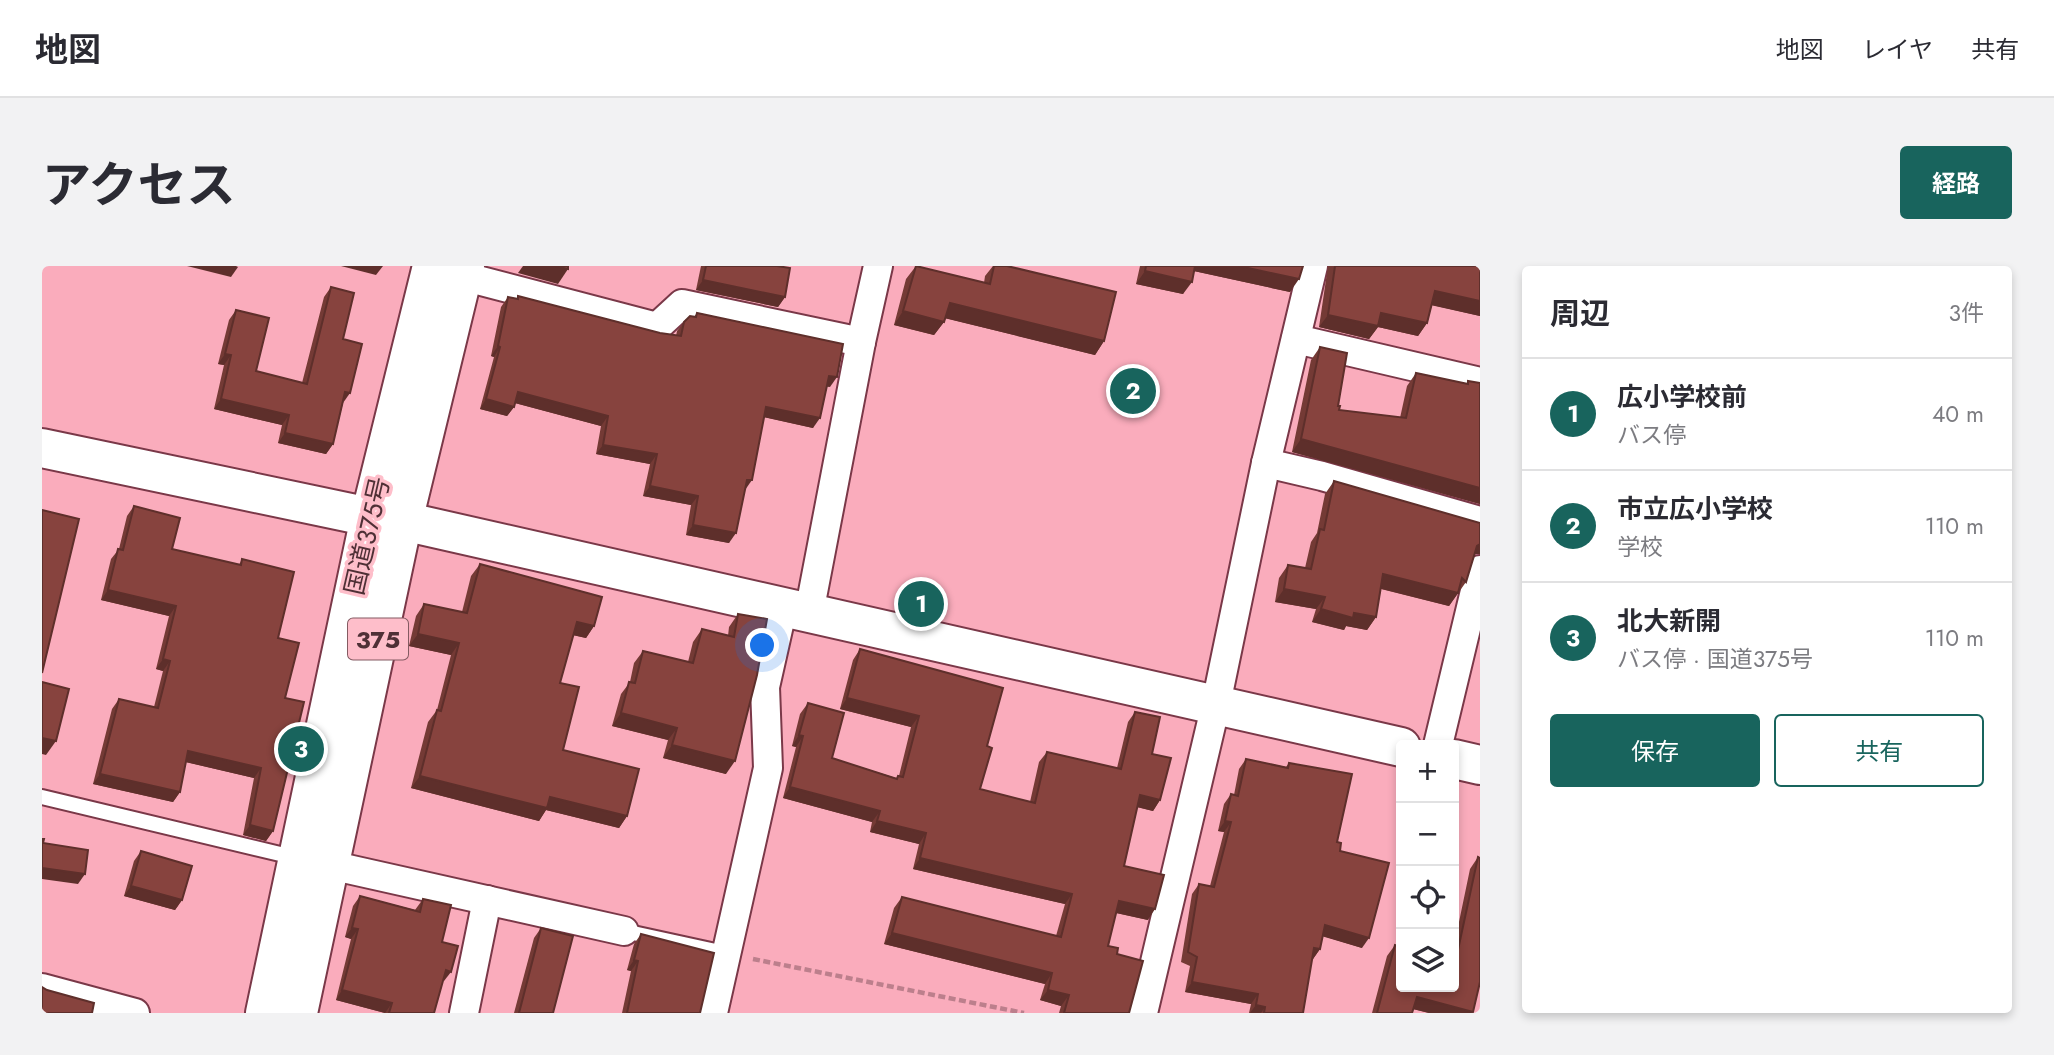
<!DOCTYPE html>
<html lang="ja">
<meta charset="utf-8">
<style>
body{margin:0;font-family:Jost,"Noto Sans JP",sans-serif;background:#f2f2f3;color:#2b2b33}
.controls{position:absolute;right:21px;bottom:21px;display:grid;overflow:hidden;border-radius:7px;box-shadow:0 4px 10px #0003}
.controls button{width:63px;height:63px;display:grid;place-items:center;padding:0;border:0;border-bottom:2px solid #e1e1e2;background:#fff;color:#2b2b33;font:35px sans-serif}
.you{position:absolute;left:721px;top:380px;width:24px;height:24px;margin:-18px;border:5px solid #fff;border-radius:50%;background:#1a73e8;box-shadow:0 0 0 10px #1a73e833}
.badge{display:grid;place-items:center;width:46px;height:46px;border-radius:50%;background:#18645d;color:#fff;font-size:23px;font-weight:700}
.pin{position:absolute;translate:-50% -50%;border:4px solid #fff;box-shadow:0 2px 7px #0006}
.list{margin:0;padding:0;list-style:none}
h2{display:flex;justify-content:space-between;align-items:center;height:91px;margin:0;padding:0 28px;font-size:30px}
h2 small{font-size:23px;font-weight:400;color:#7c7c81}
.list li{display:grid;grid-template-columns:46px 1fr auto;gap:21px;align-items:center;box-sizing:border-box;height:112px;padding:0 28px;border-top:2px solid #e1e1e2}
.list b{display:block;font-size:26px;white-space:nowrap}
.list p{margin:0;font-size:23px;white-space:nowrap;color:#7c7c81}
.list em{font-size:23px;font-style:normal;color:#7c7c81}
.actions{display:flex;gap:14px;padding:21px 28px}
.actions a{flex:1;padding:16px 0;border:2px solid #18645d;border-radius:7px;text-align:center;font-size:24px;color:#18645d}
.actions .main{background:#18645d;color:#fff}
.icon{flex:none;width:38px;height:38px;fill:none;stroke:currentColor;stroke-width:2;stroke-linecap:round;stroke-linejoin:round}
.map{position:relative;flex:none;width:1438px;height:747px;overflow:hidden;border-radius:7px}
header{display:flex;align-items:center;gap:42px;box-sizing:border-box;height:98px;padding:0 35px;background:#fff;border-bottom:2px solid #e1e1e2}
header strong{font-size:33px}
nav{display:flex;gap:38px;margin-inline-start:auto;font-size:24px}
.intro{display:flex;align-items:center;justify-content:space-between;box-sizing:border-box;height:168px;padding:0 42px}
h1{margin:0;font-size:49px}
.button{padding:18px 32px;border-radius:7px;background:#18645d;color:#fff;font-size:24px;font-weight:700}
main{display:flex;gap:42px;padding:0 42px}
aside{flex:1;background:#fff;border-radius:7px;box-shadow:0 4px 10px #0003}
.map>svg:first-child{display:block}
.lines{fill:none;stroke-linecap:round;stroke-linejoin:round}
.lane-casing{stroke:#7a3848;stroke-width:18}
.street-casing{stroke:#7a3848;stroke-width:32}
.secondary-casing{stroke:#7a3848;stroke-width:42}
.highway-casing{stroke:#7a3848;stroke-width:42}
.path{stroke:#bc7f8c;stroke-width:4.5;stroke-dasharray:7 3.5;stroke-linecap:butt}
.lane{stroke:#fff;stroke-width:14}
.street{stroke:#fff;stroke-width:28}
.secondary{stroke:#fff;stroke-width:38}
.highway{stroke:#fff;stroke-width:38}
.wall{fill:#743a35}
.shaded-wall{fill:#5e2f2b}
.building{fill:#87433e;stroke:#5e2f2b;stroke-width:2}
.labels{text-anchor:middle;dominant-baseline:central;stroke-width:7;stroke-linejoin:round;paint-order:stroke}
.shield{fill:#febeca;stroke:#845b62;stroke-width:2}
.shield-label{font-size:24px;font-weight:bold;fill:#4f3036}
.street-label{font-size:26px;fill:#4f3036;stroke:#febeca}
</style>
<header>
<strong>地図</strong>
<nav><a>地図</a><a>レイヤ</a><a>共有</a></nav>
</header>
<div class="intro"><h1>アクセス</h1><a class="button">経路</a></div>
<main>
<div class="map">
<svg width="1438" height="747" viewBox="0 0 1438 747">
<rect width="100%" height="100%" fill="#faacbc"/>
<g class="lines">
<g class="lane-casing">
<g id="lane">
<path d="M0,531L255,592"/>
<path d="M582,665L683,687"/>
</g>
</g>
<g class="street-casing">
<g id="street">
<path d="M420,10L615,61L640,38L819,76"/>
<path d="M1254,73L1438,116"/>
<path d="M1224,197L1280,210L1438,255"/>
<path d="M767,347L819,76L836,0"/>
<path d="M1396,479L1438,304"/>
<path d="M270,595L582,665"/>
<path d="M0,722L93,747"/>
<path d="M422,747L445,634"/>
<path d="M671,747L726,502L723,421L741,341"/>
<path d="M1101,747L1174,438L1224,197L1271,0"/>
</g>
</g>
<g class="secondary-casing">
<g id="secondary">
<path d="M0,182L328,251L361,255L1359,481"/>
<path d="M1412,493L1438,499"/>
</g>
</g>
<g class="highway-casing">
<g id="highway">
<path d="M223,747L328,251L390,0"/>
<path d="M256,747L361,255L423,0"/>
</g>
</g>
<path class="path" d="M711,693L982,747"/>
<use href="#lane" class="lane"/>
<use href="#street" class="street"/>
<use href="#secondary" class="secondary"/>
<use href="#highway" class="highway"/>
</g>
<g class="wall">
<path d="M659,0H735L743,31L736,41L654,24Z"/>
<path d="M874,0L942,17L943,10L951,0H965L1062,75L1053,89L903,52L902,56L892,69L852,59L864,13Z"/>
<path d="M1098,0H1261L1248,26L1152,5L1141,28L1094,18Z"/>
<path d="M1286,0H1438V50L1390,39L1385,57L1376,70L1336,61L1327,73L1277,61Z"/>
<path d="M289,21L301,73V137L291,178L284,188L236,177L240,159L172,143L182,99L176,98L187,54L194,44L214,105L260,117L282,31Z"/>
<path d="M476,30L618,67L634,70L635,65L642,56L652,51L655,47L788,121L785,120L771,162L722,151L687,277L644,269L649,239L601,230L608,198L554,188L559,160L473,137L472,141L465,150L438,143L452,91L449,90L459,41L466,31L474,33Z"/>
<path d="M1278,81L1297,144L1358,152L1365,120L1374,107L1424,118L1426,115L1438,238L1250,186L1269,94Z"/>
<path d="M1292,215L1438,257V288H1433L1424,316L1407,340L1339,323L1334,351L1325,364L1304,360L1302,364L1270,356L1274,343L1233,336L1237,312L1246,299L1263,302L1269,276L1275,267L1283,228Z"/>
<path d="M92,240L130,283L197,299L200,293L236,372L243,432L231,565L224,575L201,569L212,512L144,496L138,526L131,536L51,518L70,443L77,433L112,441L121,405L114,403L127,350L59,334L69,293L77,283L85,250Z"/>
<path d="M438,298L552,360L544,372L531,369L518,417L521,484L585,550L577,562L504,544L497,555L369,522L386,456L395,444L409,389L367,380L374,350L382,338L420,346L429,310Z"/>
<path d="M696,348L684,508L621,492L626,474L570,460L579,428L588,416L592,397L601,385L646,396L651,376L660,363L686,370L687,361Z"/>
<path d="M818,383L945,480L938,523L988,536L997,496L1005,486L1075,502L1086,456L1093,446L1110,488L1118,534L1111,545L1095,541L1082,600L1106,654L1074,647L1066,680L1075,688L1087,747H1017L1019,740L998,734L1003,718L842,678L852,642L860,631L1014,670L1023,638L871,603L877,578L828,566L830,556L741,532L754,481L750,480L758,448L766,437L790,492L854,512L857,510L869,461L798,443L811,394Z"/>
<path d="M1204,493L1244,501L1247,497L1295,576L1320,682L1281,670L1278,683L1271,693H1270L1261,747H1207L1209,738L1143,726L1148,700L1139,696L1150,628L1157,618L1168,620L1182,566L1176,565L1182,538L1189,528L1192,529L1197,503Z"/>
<path d="M99,585L140,634L133,644L82,630L92,595Z"/>
<path d="M1436,591L1431,746L1429,747H1387L1371,743L1370,747H1330L1345,690L1353,679L1412,721V680L1428,603Z"/>
<path d="M318,630L373,644L381,633L400,676L402,715H401L392,747H343L294,734L309,673L303,671L311,640Z"/>
<path d="M499,662L511,747H472L492,672Z"/>
<path d="M599,668L658,747H580L589,705L585,704L592,678Z"/>
</g>
<g class="shaded-wall">
<path d="M145,0H194L196,1L189,11Z"/>
<path d="M299,0H341L334,9Z"/>
<path d="M481,0H513L526,3L516,18L476,7Z"/>
<path d="M1149,0H1197L1257,13L1248,26L1147,4Z"/>
<path d="M1103,5L1150,16L1141,28L1094,18Z"/>
<path d="M661,14L743,31L736,41L654,24Z"/>
<path d="M1393,25L1438,35V50L1384,38Z"/>
<path d="M908,37L1062,75L1053,89L898,51Z"/>
<path d="M861,45L902,56L892,69L852,59Z"/>
<path d="M1339,47L1385,57L1376,70L1336,61L1327,73L1277,61L1286,49Z"/>
<path d="M456,80L458,81L452,91L449,90Z"/>
<path d="M183,88L189,89L182,99L176,98Z"/>
<path d="M787,110L795,111L788,121L780,120Z"/>
<path d="M303,126L308,127L301,137Z"/>
<path d="M476,126L566,150L559,160L469,136Z"/>
<path d="M179,133L247,149L240,159L172,143Z"/>
<path d="M444,133L472,141L465,150L438,143Z"/>
<path d="M724,141L778,152L771,162L717,150Z"/>
<path d="M243,167L291,178L284,188L236,177Z"/>
<path d="M1259,173L1438,222V238L1250,186Z"/>
<path d="M561,179L615,188L608,198L554,188Z"/>
<path d="M705,214H710L703,224Z"/>
<path d="M608,220L656,230L649,239L601,230Z"/>
<path d="M651,259L694,267L687,277L644,269Z"/>
<path d="M1438,278V288H1433L1435,280Z"/>
<path d="M1341,308L1416,327L1407,340L1332,321Z"/>
<path d="M1242,323L1283,331L1274,343L1233,336Z"/>
<path d="M66,324L134,340L127,350L59,334Z"/>
<path d="M1279,343L1312,347L1334,351L1325,364L1304,360L1302,364L1270,356Z"/>
<path d="M535,356L552,360L544,372L526,368Z"/>
<path d="M376,368L417,377L409,389L367,380Z"/>
<path d="M121,393L128,395L121,405L114,403Z"/>
<path d="M805,432L877,450L869,461L798,443Z"/>
<path d="M579,447L635,462L626,474L570,460Z"/>
<path d="M757,469L761,470L754,481L750,480Z"/>
<path d="M0,472L14,475L4,489L0,488Z"/>
<path d="M630,479L693,495L684,508L621,492Z"/>
<path d="M146,485L219,502L212,512L139,495Z"/>
<path d="M58,508L138,526L131,536L51,518Z"/>
<path d="M378,510L508,531L585,550L577,562L504,544L497,555L369,522Z"/>
<path d="M748,521L838,545L830,556L741,532Z"/>
<path d="M1098,529L1118,534L1111,545L1091,540Z"/>
<path d="M835,555L884,567L877,578L828,566Z"/>
<path d="M1183,555L1189,556L1182,566L1176,565Z"/>
<path d="M208,559L231,565L224,575L201,569Z"/>
<path d="M878,592L1030,628L1023,638L871,603Z"/>
<path d="M0,602L43,608L36,618L0,613Z"/>
<path d="M89,620L140,634L133,644L82,630Z"/>
<path d="M1077,635L1113,643L1106,654L1070,646Z"/>
<path d="M1283,659L1327,672L1320,682L1276,669Z"/>
<path d="M310,662L316,663L309,673L303,671Z"/>
<path d="M850,667L1010,707L1003,718L842,678Z"/>
<path d="M1272,682L1278,683L1271,693L1265,692Z"/>
<path d="M592,694L596,695L589,705L585,704Z"/>
<path d="M404,704L409,706L402,715L397,714Z"/>
<path d="M1150,716L1216,728L1209,738L1143,726Z"/>
<path d="M300,724L350,737L343,747L294,734Z"/>
<path d="M1006,724L1027,729L1019,740L998,734Z"/>
<path d="M1375,731L1431,746L1429,747H1387L1367,742Z"/>
<path d="M1214,739L1223,741L1219,747H1208Z"/>
</g>
<g class="building">
<path d="M513,0H526V3Z"/>
<path d="M664,0H735L748,2L743,31L661,14Z"/>
<path d="M874,0L948,18L952,0H965L1074,26L1062,75L908,37L902,56L861,45Z"/>
<path d="M1104,0H1153L1150,16L1103,5Z"/>
<path d="M1197,0H1261L1257,13Z"/>
<path d="M1293,0H1438V35L1393,25L1385,57L1339,47L1336,60L1286,49Z"/>
<path d="M289,21L312,27L301,73L320,78L308,127L303,126L291,178L243,167L247,149L179,133L189,89L183,88L194,44L227,52L214,105L265,118Z"/>
<path d="M476,30L618,67L639,70L642,56L648,50L654,51L655,47L801,78L795,111L787,110L778,152L724,141L710,214H705L694,267L651,259L656,230L608,220L615,188L561,179L566,150L476,126L472,141L444,133L458,81L456,80L466,31L476,33Z"/>
<path d="M1278,81L1305,87L1296,140H1298L1297,144L1364,152L1374,107L1426,118V115L1438,117V222L1259,173Z"/>
<path d="M1292,215L1438,257V278L1435,280L1424,316L1420,312L1416,327L1341,308L1334,351L1312,347L1311,352L1279,343L1283,331L1242,323L1246,299L1269,303L1278,263L1282,264Z"/>
<path d="M92,240L138,252L130,283L199,299L200,293L252,306L236,372L257,377L243,432L262,436L231,565L208,559L219,502L146,485L138,526L58,508L77,433L116,442L128,395L121,393L134,340L66,324L76,283L81,284Z"/>
<path d="M0,244L37,253L0,407Z"/>
<path d="M438,298L560,331L552,360L535,356L518,417L537,421L521,484L597,503L585,550L508,531L505,542L378,510L395,444L399,445L417,377L376,368L382,338L425,347Z"/>
<path d="M696,348L725,353L715,409L693,495L630,479L635,462L579,447L587,416L593,417L601,385L651,397L660,363L692,371Z"/>
<path d="M818,383L961,422L945,480L950,482L938,523L993,537L1005,486L1079,503L1093,446L1118,451L1110,488L1129,492L1118,534L1098,529L1082,600L1122,609L1113,643L1077,635L1066,680L1076,682L1075,688L1101,695L1087,747H1022L1027,729L1006,724L1010,707L850,667L860,631L1019,671L1030,628L878,592L884,567L835,555L838,545L748,521L761,470L757,469L766,437L802,447L790,492L855,513L856,510L861,511L877,450L805,432Z"/>
<path d="M0,416L27,423L14,475L0,472Z"/>
<path d="M1204,493L1246,502L1247,497L1310,508L1295,576L1299,577L1298,585L1347,597L1327,672L1283,659L1278,683L1272,682L1261,747H1222L1223,741L1214,739L1216,728L1150,716L1155,691L1146,686L1157,618L1172,621L1189,556L1183,555L1189,528L1196,530Z"/>
<path d="M0,573H2L1,577L46,584L43,608L0,602Z"/>
<path d="M99,585L150,600L140,634L89,620Z"/>
<path d="M1436,591L1438,592V716L1431,746L1375,731L1370,747H1335L1353,679L1359,681V721H1412V693H1414Z"/>
<path d="M318,630L378,646L381,633L409,639L400,676L416,680L409,706L404,704L392,747H347L350,737L300,724L316,663L310,662Z"/>
<path d="M499,662L531,670L511,747H477Z"/>
<path d="M599,668L672,687L658,747H585L596,695L592,694Z"/>
<path d="M0,721L5,724L52,737L50,747H0Z"/>
</g>
<g class="labels">
<rect class="shield" x="306" y="352.5" width="60" height="41" rx="5"/>
<g class="shield-label">
<text x="336" y="373">375</text>
</g>
<g class="street-label">
<text transform="translate(325 270) rotate(-77)">国道375号</text>
</g>
</g>
</svg>
<div class="controls">
<button>+</button>
<button>−</button>
<button><svg class="icon" aria-label="locate" viewBox="0 0 24 24"><circle cx="12" cy="12" r="6"/><path d="M12 2v4M12 18v4M2 12h4M18 12h4"/></svg></button>
<button><svg class="icon" aria-label="layers" viewBox="0 0 24 24"><path d="M12 4l9 5-9 5-9-5zM3 14l9 5 9-5"/></svg></button>
</div>
<div class="you"></div>
<div class="pin badge" style="left:879px;top:338px">1</div>
<div class="pin badge" style="left:1091px;top:125px">2</div>
<div class="pin badge" style="left:259px;top:483px">3</div>
</div>
<aside>
<h2>周辺<small>3件</small></h2>
<ul class="list">
<li><span class="badge">1</span><div><b>広小学校前</b><p>バス停</p></div><em>40 m</em></li>
<li><span class="badge">2</span><div><b>市立広小学校</b><p>学校</p></div><em>110 m</em></li>
<li><span class="badge">3</span><div><b>北大新開</b><p>バス停 · 国道375号</p></div><em>110 m</em></li>
</ul>
<div class="actions"><a class="main">保存</a><a>共有</a></div>
</aside>
</main>
